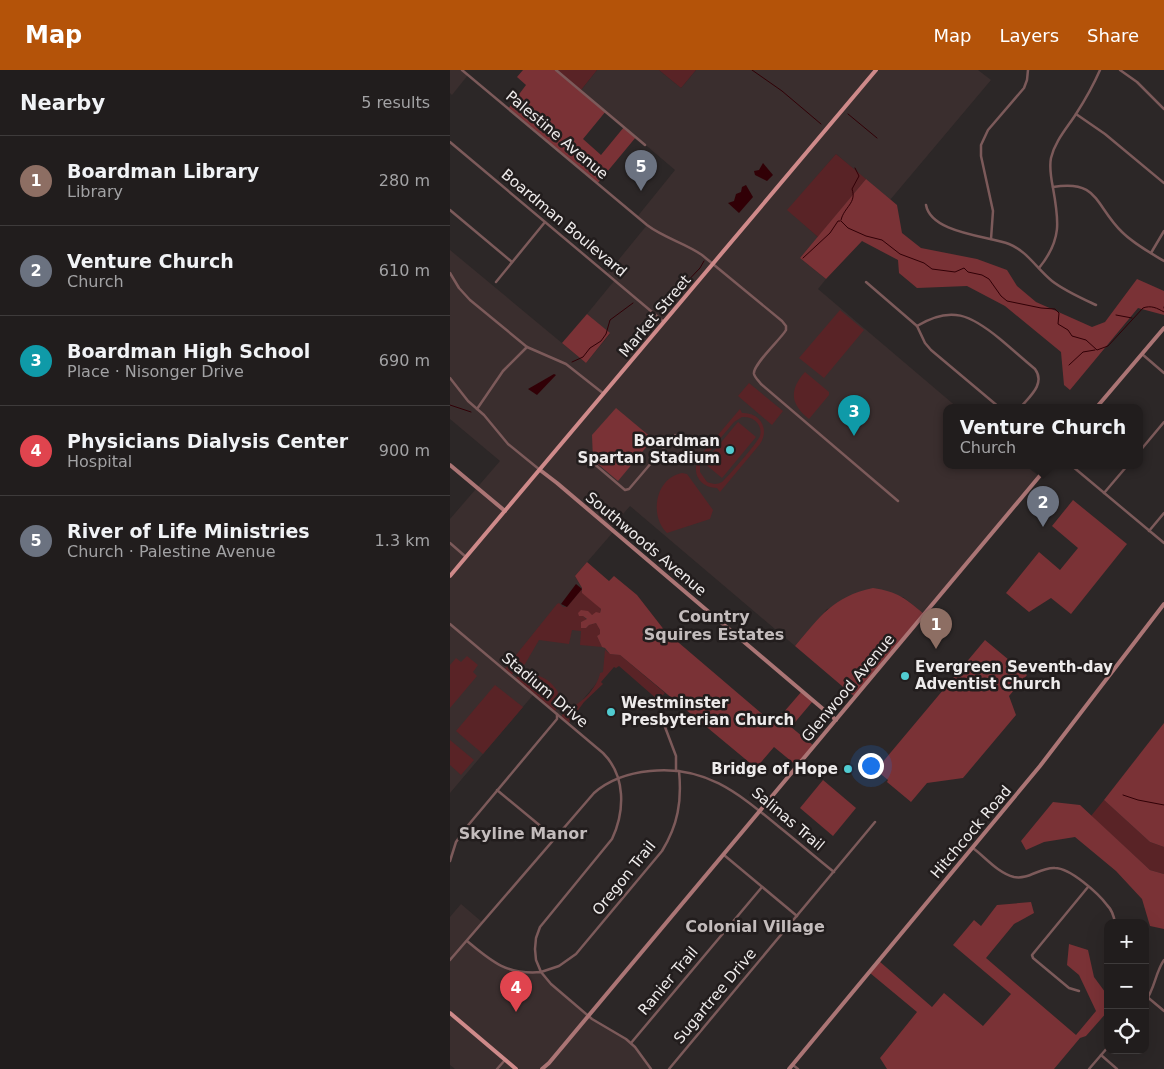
<!DOCTYPE html>
<meta charset="utf-8">
<style>
body{margin:0;font-family:"DejaVu Sans",sans-serif;background:#292626;color:#f1f3f6}
.controls{position:absolute;right:15px;bottom:15px;display:grid;overflow:hidden;border-radius:10px;box-shadow:0 5px 20px #0002}
.controls button{width:45px;height:45px;display:grid;place-items:center;padding:0;border:0;border-bottom:1px solid #3e3b3b;background:#211d1d;color:#f1f3f6;font:25px sans-serif}
.you{position:absolute;left:420px;top:695px;width:18px;height:18px;margin:-12px;border:4px solid #fff;border-radius:50%;background:#1a73e8;box-shadow:0 0 0 8px #1a73e833}
.badge{display:grid;place-items:center;width:32px;height:32px;border-radius:50%;background:#b45309;color:#fff;font-size:16px;font-weight:700}
.pin{position:absolute;translate:-50% -41px;filter:drop-shadow(0 1px 2px #0008)}
.pin::after{content:'';position:absolute;top:26px;width:18px;height:15px;background:inherit;clip-path:polygon(0 0,100% 0,50% 100%)}
.popup{position:absolute;left:493px;top:334px;width:200px;height:65px;box-sizing:border-box;display:grid;place-content:center;border-radius:10px;background:#211d1d;filter:drop-shadow(0 1px 4px #0005);font-size:16px;white-space:nowrap;color:#a2a2a4}
.popup b{font-size:19px;color:#f1f3f6}
.popup::after{content:'';position:absolute;left:50%;top:100%;margin-left:-10px;border:10px solid transparent;border-top-color:#211d1d}
.list{margin:0;padding:0;list-style:none}
h2{display:flex;justify-content:space-between;align-items:center;height:65px;margin:0;padding:0 20px;font-size:21px}
h2 small{font-size:16px;font-weight:400;color:#a2a2a4}
.list li{display:grid;grid-template-columns:32px 1fr auto;gap:15px;align-items:center;box-sizing:border-box;height:90px;padding:0 20px;border-top:1px solid #3e3b3b}
.list b{display:block;font-size:19px;white-space:nowrap}
.list p{margin:0;font-size:16px;white-space:nowrap;color:#a2a2a4}
.list em{font-size:16px;font-style:normal;color:#a2a2a4}
.icon{flex:none;width:28px;height:28px;fill:none;stroke:currentColor;stroke-width:2;stroke-linecap:round;stroke-linejoin:round}
.map{position:relative;flex:none;width:714px;height:999px;overflow:hidden}
header{display:flex;align-items:center;gap:30px;box-sizing:border-box;height:70px;padding:0 25px;background:#b45309;color:#fff}
header strong{font-size:24px}
nav{display:flex;gap:28px;margin-inline-start:auto;font-size:18px}
main{display:flex}
aside{flex:1;background:#211d1d}
.map>svg:first-child{display:block}
.built{fill:#3a2e2e}
.green{fill:#592326;fill-rule:evenodd}
.forest{fill:#7a3236}
.water{fill:#310006}
.lines{fill:none;stroke-linecap:round;stroke-linejoin:round}
.stream{stroke:#310006;stroke-width:1}
.street{stroke:#7c5a5a;stroke-width:2.5}
.secondary{stroke:#ab7575;stroke-width:4}
.primary{stroke:#cf8a8a;stroke-width:4}
.poi-dot{fill:#51ccd1;stroke:#221d1d;stroke-width:2}
.labels{text-anchor:middle;dominant-baseline:central;stroke-width:5;stroke-linejoin:round;paint-order:stroke}
.street-label{font-size:15px;fill:#eeebeb;stroke:#221d1d}
.poi-label{font-size:15px;font-weight:bold;fill:#eeebeb;stroke:#221d1d;text-anchor:end}
.neighbourhood-label{font-size:16px;font-weight:bold;fill:#c3bcbc;stroke:#221d1d}
</style>
<header>
<strong>Map</strong>
<nav><a>Map</a><a>Layers</a><a>Share</a></nav>
</header>
<main>
<aside>
<h2>Nearby<small>5 results</small></h2>
<ul class="list">
<li><span class="badge" style="background:#8d6e63">1</span><div><b>Boardman Library</b><p>Library</p></div><em>280 m</em></li>
<li><span class="badge" style="background:#6b7280">2</span><div><b>Venture Church</b><p>Church</p></div><em>610 m</em></li>
<li><span class="badge" style="background:#0f9aa8">3</span><div><b>Boardman High School</b><p>Place · Nisonger Drive</p></div><em>690 m</em></li>
<li><span class="badge" style="background:#e0444e">4</span><div><b>Physicians Dialysis Center</b><p>Hospital</p></div><em>900 m</em></li>
<li><span class="badge" style="background:#6b7280">5</span><div><b>River of Life Ministries</b><p>Church · Palestine Avenue</p></div><em>1.3 km</em></li>
</ul>
</aside>
<div class="map">
<svg width="714" height="999" viewBox="0 0 714 999">
<rect width="100%" height="100%" fill="#2c2727"/>
<g class="built">
<path d="M0,0H12L18,5L2,25L0,23Z"/>
<path d="M147,0H209L231,18L246,0H528L541,10L440,130L386,84L338,140L368,167L350,188L376,209L368,219L508,338H497V396H576L589,406L474,544L453,527L377,539L345,576L180,436L161,458L164,461L125,506L170,585L115,651L83,625L0,723V449L50,391L0,349V180L136,293L160,264L137,244L164,211L157,204L197,155L187,147L225,100L131,20Z"/>
<path d="M11,834L32,852L17,870L40,890L63,901L91,902L98,911L142,949L176,969L185,977L201,999H5L0,995V847Z"/>
</g>
<g class="green">
<path d="M106,0H147L131,20Z"/>
<path d="M209,0H246L231,18Z"/>
<path d="M386,84L416,109L368,167L337,140Z"/>
<path d="M390,240L414,260L374,308L349,288Z"/>
<path d="M355,302L379,322V325L359,349C340,334 339,320 355,302Z"/>
<path d="M299,313L333,341L322,355L288,326Z"/>
<path d="M290,339L292,343C310,342 320,359 310,374L270,422L267,418C249,418 240,401 250,386ZM292,347C303,346 313,354 310,366C308,372 277,408 272,412C267,415 262,414 257,412L250,402V395L253,389L284,352Z"/>
<path d="M288,352L306,367L272,408L254,393Z"/>
<path d="M232,403L237,404L263,440L260,449L217,463C199,446 205,408 232,403Z"/>
<path d="M131,520L151,539L150,543L142,545L131,540L133,546L137,550L131,552L136,558L139,555L146,553L150,560V564L147,566L152,577L130,575L131,561L122,560L119,574L89,570L75,594L61,605L54,600L107,534L109,533L113,537H117Z"/>
<path d="M155,580L160,584L170,585L215,623L208,630L169,596L166,598L164,597L151,612L153,614L134,632L118,654L111,648L114,639C129,638 148,617 150,603L153,602Z"/>
<path d="M17,586L28,595L23,602L27,606L0,638V595L6,588L11,592Z"/>
<path d="M71,604C89,604 98,607 108,622L106,640L104,641L66,610L67,605Z"/>
<path d="M45,615L73,637L33,684L6,661Z"/>
<path d="M0,670L24,690L11,705L0,695Z"/>
<path d="M654,730L700,772L714,777V804L700,800L641,746Z"/>
</g>
<g class="forest">
<path d="M73,0H106L156,41L133,69L151,85L174,57L186,67L147,114L58,39L76,15L67,7Z"/>
<path d="M416,109L447,135L452,163L471,178L527,189L557,200L567,216L586,232L642,257L655,252L687,209L714,221V245L688,238L620,320L614,315L611,282L555,236L517,216L467,218L449,203L448,190L412,171L376,209L350,188Z"/>
<path d="M137,244L160,263L136,293L112,273Z"/>
<path d="M166,338L203,369L168,411L143,390L142,365Z"/>
<path d="M623,430L677,474L621,544L601,528L579,542L556,523L589,482L610,500L628,478L602,456Z"/>
<path d="M137,492L159,511L164,506L187,525L215,561L317,648L333,643L352,621L363,631L341,657L364,676L347,696L324,677L306,698L170,585L160,584L155,578L152,577L147,566L150,564V560L146,553L139,555L136,558H131V552L137,549L133,546H129L128,543L131,540L138,541L142,545L146,542L150,543L151,539L132,523V518L125,506Z"/>
<path d="M423,518C448,522 455,528 474,544L405,627L345,576C371,546 382,527 423,518Z"/>
<path d="M535,570L577,605L559,626L566,645L513,708L477,713L461,732L437,712L438,710L426,700Z"/>
<path d="M714,653V777L700,772L654,730Z"/>
<path d="M373,710L406,738L383,766L350,738Z"/>
<path d="M603,732L630,735L700,800L714,804V859L700,856L692,829L666,801L625,767L594,772L576,780L571,771Z"/>
<path d="M581,832L584,843L564,854L536,888L626,965L646,941L629,905L617,895L619,874L638,880L644,907L658,926V941L636,966L630,968L604,999H437L430,988L467,942L420,903L429,891L482,937L494,923L533,956L561,924L503,875L524,850L531,856L547,835Z"/>
</g>
<g class="water">
<path d="M313,93L323,105L317,111L305,105L304,101L309,100Z"/>
<path d="M296,115L303,127L289,143L278,133L284,131L286,124L291,122L292,117Z"/>
<path d="M104,304L106,305L87,325L78,319Z"/>
<path d="M126,514L132,519L117,537L111,534Z"/>
</g>
<g class="lines">
<g class="stream">
<path d="M302,0L332,21L371,54"/>
<path d="M398,44L427,68"/>
<path d="M391,150C394,137 407,133 402,119L409,106L405,98"/>
<path d="M391,151L398,158L416,166L432,170L450,184L474,193L482,199L505,202L514,198L518,202L532,205L539,209L551,226L557,231L591,238L605,239L609,243L608,254L618,260L622,266L636,270L647,280L658,276L693,238C701,235 707,238 714,242"/>
<path d="M353,188L380,163L388,151H390"/>
<path d="M230,219L250,198L254,191"/>
<path d="M714,237V238"/>
<path d="M666,245L682,248"/>
<path d="M122,292L133,287L140,278L151,271L156,264L160,250L183,233"/>
<path d="M619,295L633,282L645,280"/>
<path d="M0,335L21,342"/>
<path d="M673,725L688,730L714,735"/>
</g>
<g class="street">
<path d="M12,0L197,155C214,168 235,173 252,185L332,251L336,256V260C331,269 302,295 304,304C305,308 309,311 311,314L448,431"/>
<path d="M106,0L195,75"/>
<path d="M670,0L687,12L714,39"/>
<path d="M626,44L655,64L714,113"/>
<path d="M0,72L214,252"/>
<path d="M603,117C649,109 645,136 672,162C684,174 699,182 714,191"/>
<path d="M476,135C481,163 537,166 559,174C577,181 587,199 602,211C615,221 631,228 646,235"/>
<path d="M0,140L62,192"/>
<path d="M541,169L543,141L531,86V75L538,60L574,18L577,10L578,0"/>
<path d="M701,183L714,161"/>
<path d="M589,198C612,170 609,151 603,118C601,108 599,98 601,88C605,71 617,58 626,44C635,30 643,16 650,0"/>
<path d="M0,203L9,218L20,230L77,277L116,294L154,324"/>
<path d="M46,212L95,152"/>
<path d="M416,212L467,256L475,273L481,280L550,338"/>
<path d="M467,256C501,235 521,245 550,269C562,279 573,289 585,299C596,314 579,327 570,338"/>
<path d="M692,284L714,303"/>
<path d="M0,308L18,331L34,345L58,374L90,400"/>
<path d="M27,339L53,301L77,277"/>
<path d="M689,382L714,352"/>
<path d="M135,386L175,420L179,419L225,365"/>
<path d="M622,396L714,473"/>
<path d="M654,423L677,396"/>
<path d="M699,461L714,443"/>
<path d="M0,473L16,487"/>
<path d="M0,554L153,683C176,706 175,741 162,769L90,857L86,868L85,879L86,890L91,902L109,896L126,884L212,781C228,755 232,731 229,701"/>
<path d="M215,657L226,686V701"/>
<path d="M47,720L105,768"/>
<path d="M523,778C536,788 548,803 564,807C579,810 590,797 605,798C620,798 648,823 657,835C662,840 664,846 665,853"/>
<path d="M274,785L347,846"/>
<path d="M0,791L6,772L15,759L107,649V644"/>
<path d="M17,871C41,891 56,905 91,902L101,914L142,949L176,969L185,977L201,999"/>
<path d="M0,890L144,723C160,709 179,703 200,701C255,695 288,723 328,756C347,771 365,787 384,802"/>
<path d="M629,921L619,918L583,888L582,885L638,817"/>
<path d="M695,925L714,941"/>
<path d="M695,932C705,919 705,903 714,890"/>
<path d="M181,973L312,817"/>
<path d="M651,985L667,999"/>
<path d="M343,995L348,999"/>
<path d="M47,999L55,990"/>
<path d="M219,999L425,752"/>
<path d="M639,999L658,977"/>
</g>
<g class="secondary">
<path d="M646,338L714,258"/>
<path d="M0,395L55,441"/>
<path d="M90,400L107,413L386,650"/>
<path d="M92,999L99,993L598,396"/>
<path d="M339,999L590,696L714,534"/>
</g>
<g class="primary">
<path d="M0,506L426,0"/>
<path d="M0,943L66,999"/>
</g>
</g>
<g class="poi-dot">
<circle cx="280" cy="380" r="5"/>
<circle cx="455" cy="606" r="5"/>
<circle cx="161" cy="642" r="5"/>
<circle cx="398" cy="699" r="5"/>
</g>
<g class="labels">
<g class="street-label">
<text transform="translate(107 65) rotate(40)">Palestine Avenue</text>
<text transform="translate(114 153) rotate(40)">Boardman Boulevard</text>
<text transform="translate(205 246) rotate(-50)">Market Street</text>
<text transform="translate(196 474) rotate(40)">Southwoods Avenue</text>
<text transform="translate(398 618) rotate(-50)">Glenwood Avenue</text>
<text transform="translate(95 620) rotate(40)">Stadium Drive</text>
<text transform="translate(338 749) rotate(40)">Salinas Trail</text>
<text transform="translate(521 762) rotate(-50)">Hitchcock Road</text>
<text transform="translate(174 808) rotate(-51)">Oregon Trail</text>
<text transform="translate(218 911) rotate(-50)">Ranier Trail</text>
<text transform="translate(265 926) rotate(-50)">Sugartree Drive</text>
</g>
<g class="poi-label">
<text x="270" y="371">Boardman<tspan x="270" dy="17">Spartan Stadium</tspan></text>
<text x="465" y="597" text-anchor="start">Evergreen Seventh-day<tspan x="465" dy="17">Adventist Church</tspan></text>
<text x="171" y="633" text-anchor="start">Westminster<tspan x="171" dy="17">Presbyterian Church</tspan></text>
<text x="388" y="699">Bridge of Hope</text>
</g>
<g class="neighbourhood-label">
<text x="264" y="546">Country<tspan x="264" dy="18">Squires Estates</tspan></text>
<text x="73" y="763">Skyline Manor</text>
<text x="305" y="856">Colonial Village</text>
</g>
</g>
</svg>
<div class="controls">
<button>+</button>
<button>−</button>
<button><svg class="icon" aria-label="locate" viewBox="0 0 24 24"><circle cx="12" cy="12" r="6"/><path d="M12 2v4M12 18v4M2 12h4M18 12h4"/></svg></button>
</div>
<div class="you"></div>
<div class="pin badge" style="left:486px;top:579px;background:#8d6e63">1</div>
<div class="pin badge" style="left:593px;top:457px;background:#6b7280">2</div>
<div class="popup"><b>Venture Church</b>Church</div>
<div class="pin badge" style="left:404px;top:366px;background:#0f9aa8">3</div>
<div class="pin badge" style="left:66px;top:942px;background:#e0444e">4</div>
<div class="pin badge" style="left:191px;top:121px;background:#6b7280">5</div>
</div>
</main>
